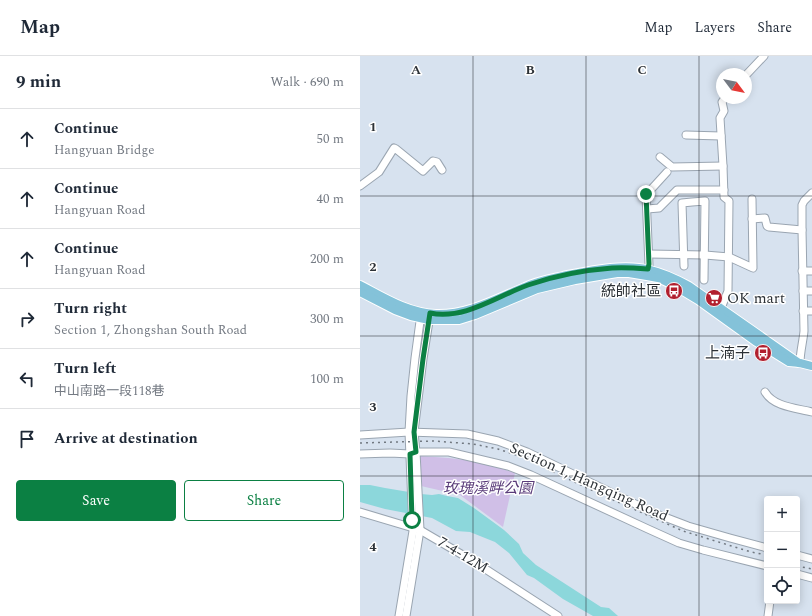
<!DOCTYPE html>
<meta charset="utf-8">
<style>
body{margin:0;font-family:Spectral,"Noto Sans TC",serif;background:#f2f2f3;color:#1f2937}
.controls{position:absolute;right:12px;bottom:12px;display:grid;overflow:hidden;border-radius:4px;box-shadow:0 2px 10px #0003}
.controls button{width:36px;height:36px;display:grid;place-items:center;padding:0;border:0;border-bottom:1px solid #e0e1e3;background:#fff;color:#1f2937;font:20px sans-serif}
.compass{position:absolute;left:356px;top:12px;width:36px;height:36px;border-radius:50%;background:#fff;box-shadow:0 2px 10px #0003;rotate:122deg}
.stop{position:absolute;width:12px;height:12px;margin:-9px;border:3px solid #0b8043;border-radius:50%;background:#fff}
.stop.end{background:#0b8043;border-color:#fff;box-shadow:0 1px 4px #0008}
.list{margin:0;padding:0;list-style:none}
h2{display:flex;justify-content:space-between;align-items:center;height:52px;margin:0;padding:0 16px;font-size:17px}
h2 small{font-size:13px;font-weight:400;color:#747a83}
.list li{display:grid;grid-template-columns:26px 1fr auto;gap:12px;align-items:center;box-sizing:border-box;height:60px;padding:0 16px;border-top:1px solid #e0e1e3}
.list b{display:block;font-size:15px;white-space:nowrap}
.list p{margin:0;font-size:13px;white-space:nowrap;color:#747a83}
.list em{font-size:13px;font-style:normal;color:#747a83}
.actions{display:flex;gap:8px;padding:12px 16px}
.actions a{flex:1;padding:9px 0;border:1px solid #0b8043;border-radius:4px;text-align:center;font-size:14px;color:#0b8043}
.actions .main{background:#0b8043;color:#fff}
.icon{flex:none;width:22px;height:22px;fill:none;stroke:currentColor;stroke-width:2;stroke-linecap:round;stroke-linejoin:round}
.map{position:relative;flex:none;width:452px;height:560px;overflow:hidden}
header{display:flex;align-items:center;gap:24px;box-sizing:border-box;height:56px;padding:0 20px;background:#fff;border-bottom:1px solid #e0e1e3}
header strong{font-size:19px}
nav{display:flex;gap:22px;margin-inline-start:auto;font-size:14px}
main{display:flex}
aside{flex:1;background:#fff}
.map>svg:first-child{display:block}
.green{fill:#d0bfe7}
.water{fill:#8cd7db}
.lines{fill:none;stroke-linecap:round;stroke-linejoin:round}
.minor-casing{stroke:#9aa5b1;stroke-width:9}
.major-casing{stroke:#fff;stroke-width:10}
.minor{stroke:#fff;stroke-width:7}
.major{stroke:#84c2d9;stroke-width:8}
.rail{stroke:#717880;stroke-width:1.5;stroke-dasharray:2 4;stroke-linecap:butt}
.route{stroke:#0b8043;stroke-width:5}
.grid{fill:none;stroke:#2c3136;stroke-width:1;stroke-opacity:0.55}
.labels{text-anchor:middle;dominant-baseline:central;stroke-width:3;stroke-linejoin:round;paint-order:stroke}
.poi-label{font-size:15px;fill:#2c3136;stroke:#fff;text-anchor:end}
.street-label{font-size:15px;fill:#2c3136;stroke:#fff}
.park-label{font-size:15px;font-style:italic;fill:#593b79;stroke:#fff}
.grid-label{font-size:13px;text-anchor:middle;font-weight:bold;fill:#2c3136;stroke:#fff;stroke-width:3;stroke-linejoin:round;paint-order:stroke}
</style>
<header>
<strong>Map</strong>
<nav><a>Map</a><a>Layers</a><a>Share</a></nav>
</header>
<main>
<aside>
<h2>9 min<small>Walk · 690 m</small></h2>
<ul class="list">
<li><svg class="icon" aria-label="ahead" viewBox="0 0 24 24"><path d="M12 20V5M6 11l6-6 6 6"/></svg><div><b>Continue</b><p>Hangyuan Bridge</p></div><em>50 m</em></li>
<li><svg class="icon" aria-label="ahead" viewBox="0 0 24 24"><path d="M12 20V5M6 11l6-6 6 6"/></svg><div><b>Continue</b><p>Hangyuan Road</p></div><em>40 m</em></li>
<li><svg class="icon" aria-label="ahead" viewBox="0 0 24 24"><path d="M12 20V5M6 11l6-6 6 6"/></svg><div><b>Continue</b><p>Hangyuan Road</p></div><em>200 m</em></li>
<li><svg class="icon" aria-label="right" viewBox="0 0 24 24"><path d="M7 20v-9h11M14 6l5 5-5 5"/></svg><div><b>Turn right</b><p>Section 1, Zhongshan South Road</p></div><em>300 m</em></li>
<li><svg class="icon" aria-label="left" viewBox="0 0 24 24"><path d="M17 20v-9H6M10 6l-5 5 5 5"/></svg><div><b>Turn left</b><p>中山南路一段118巷</p></div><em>100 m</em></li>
<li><svg class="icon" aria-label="arrive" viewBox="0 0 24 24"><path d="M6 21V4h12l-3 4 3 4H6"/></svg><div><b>Arrive at destination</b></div></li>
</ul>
<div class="actions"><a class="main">Save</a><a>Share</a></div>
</aside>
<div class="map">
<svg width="452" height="560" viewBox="0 0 452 560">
<rect width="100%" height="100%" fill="#d7e2ef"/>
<path class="green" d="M60,400L89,402L121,406L155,417L143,471L100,439L61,430Z"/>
<path class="water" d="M0,429H10L25,432L61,438L72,439L79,438L87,440L98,442L114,452L144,474L159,488L163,497L176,509L241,551L249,552L258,560H233L203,543L174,522L167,519L149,497L135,486L110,476L96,475L72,462L25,453L0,446Z"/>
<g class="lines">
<g class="minor-casing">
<g id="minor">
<path d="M386,19L404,0"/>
<path d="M326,79L361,80"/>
<path d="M300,101L312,111L363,110"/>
<path d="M0,130L19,116L34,92L36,93L63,115L73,105L77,106L82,114"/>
<path d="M287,153L299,152L317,134H364"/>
<path d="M392,163L405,162L407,170L409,171L442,174L444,275C443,286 440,296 440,307"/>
<path d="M442,174V149L444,145L452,137"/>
<path d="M289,198L345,199L369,201L393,212L392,143"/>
<path d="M324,210L322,147L332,146L345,145L344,224"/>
<path d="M442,215H452"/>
<path d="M288,218L289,209L286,139L307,116"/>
<path d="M443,235H452"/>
<path d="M443,255H452"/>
<path d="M359,257L368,235L369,145L364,141L363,110L360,62L364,55L362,46L365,42"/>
<path d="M405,336C414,351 436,352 452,356"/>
<path d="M0,379L49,376L107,378L138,385L167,396L294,457L328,470L370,482L407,492"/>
<path d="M0,398L30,397L50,398L56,396H89L148,410L171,419L288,473L319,487L343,494L407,510"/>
<path d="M0,456L60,474L113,505L198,560"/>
<path d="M437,499L452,503"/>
<path d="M437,518L452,522"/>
<path d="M39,560L53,475L49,376L51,340L55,302L61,258"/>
<path d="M46,560L60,474L56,396L54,376L63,303L70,259"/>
<path d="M408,560L410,545"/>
</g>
</g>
<g class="major-casing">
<g id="major">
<path d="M0,229C23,241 48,257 76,258C108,259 136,243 165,231C177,225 190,223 203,220C229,215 263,207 290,214C303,217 316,223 329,230L439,307"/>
<path d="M0,236L35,254L51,260L69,264H99L115,259L177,233L215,224L257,217H269L287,220L298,222L313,229L338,244L395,285L429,306L440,307L452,310"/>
</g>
</g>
<use href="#minor" class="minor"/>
<use href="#major" class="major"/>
<g class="rail">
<path d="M0,387L73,385L113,388L138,393L162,401L242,439L323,475L391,496L407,499"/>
<path d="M437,510L452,513"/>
</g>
</g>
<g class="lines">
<path class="route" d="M52,464L50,398L56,396L54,376L63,303L70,257C105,264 137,240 168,229C194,220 225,214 252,212C264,211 276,212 288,213L289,208L286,138"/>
</g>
<path class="grid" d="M113,0V560M226,0V560M339,0V560M0,140H452M0,280H452M0,420H452"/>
<defs>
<g id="bus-disc" transform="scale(0.9)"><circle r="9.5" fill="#b11f2e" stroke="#fff"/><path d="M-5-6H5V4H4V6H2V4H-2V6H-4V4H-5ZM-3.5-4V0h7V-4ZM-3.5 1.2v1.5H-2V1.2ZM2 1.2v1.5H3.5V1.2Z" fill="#fff"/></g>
<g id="supermarket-disc" transform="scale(0.9)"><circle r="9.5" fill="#b11f2e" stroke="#fff"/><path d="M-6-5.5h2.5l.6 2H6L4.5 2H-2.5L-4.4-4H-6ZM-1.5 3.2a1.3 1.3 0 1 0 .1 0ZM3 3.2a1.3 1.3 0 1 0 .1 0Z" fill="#fff"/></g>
</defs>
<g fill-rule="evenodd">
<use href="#bus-disc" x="314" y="235"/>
<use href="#supermarket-disc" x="354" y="242"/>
<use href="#bus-disc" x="403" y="297"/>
</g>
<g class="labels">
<g class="poi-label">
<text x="301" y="235">統帥社區</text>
<text x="367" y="242" text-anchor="start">OK mart</text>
<text x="390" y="297">上湳子</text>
</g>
<g class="street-label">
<text transform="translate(229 426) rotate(24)">Section 1, Hangqing Road</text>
<text transform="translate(103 499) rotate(31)">7-4-12M</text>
</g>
<g class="park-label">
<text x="128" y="432">玫瑰溪畔公園</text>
</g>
</g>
<g class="grid-label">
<text x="56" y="18">A</text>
<text x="170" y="18">B</text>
<text x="282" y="18">C</text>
<text x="13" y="75">1</text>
<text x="13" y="215">2</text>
<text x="13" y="355">3</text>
<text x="13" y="495">4</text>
</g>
</svg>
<div class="controls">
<button>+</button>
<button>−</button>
<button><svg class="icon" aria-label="locate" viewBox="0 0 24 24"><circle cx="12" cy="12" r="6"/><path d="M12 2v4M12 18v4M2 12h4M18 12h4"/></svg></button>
</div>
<svg class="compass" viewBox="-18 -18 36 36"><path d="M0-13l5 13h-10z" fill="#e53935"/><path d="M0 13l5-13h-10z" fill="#747a83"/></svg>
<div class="stop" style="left:52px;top:464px"></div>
<div class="stop end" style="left:286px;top:138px"></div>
</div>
</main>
